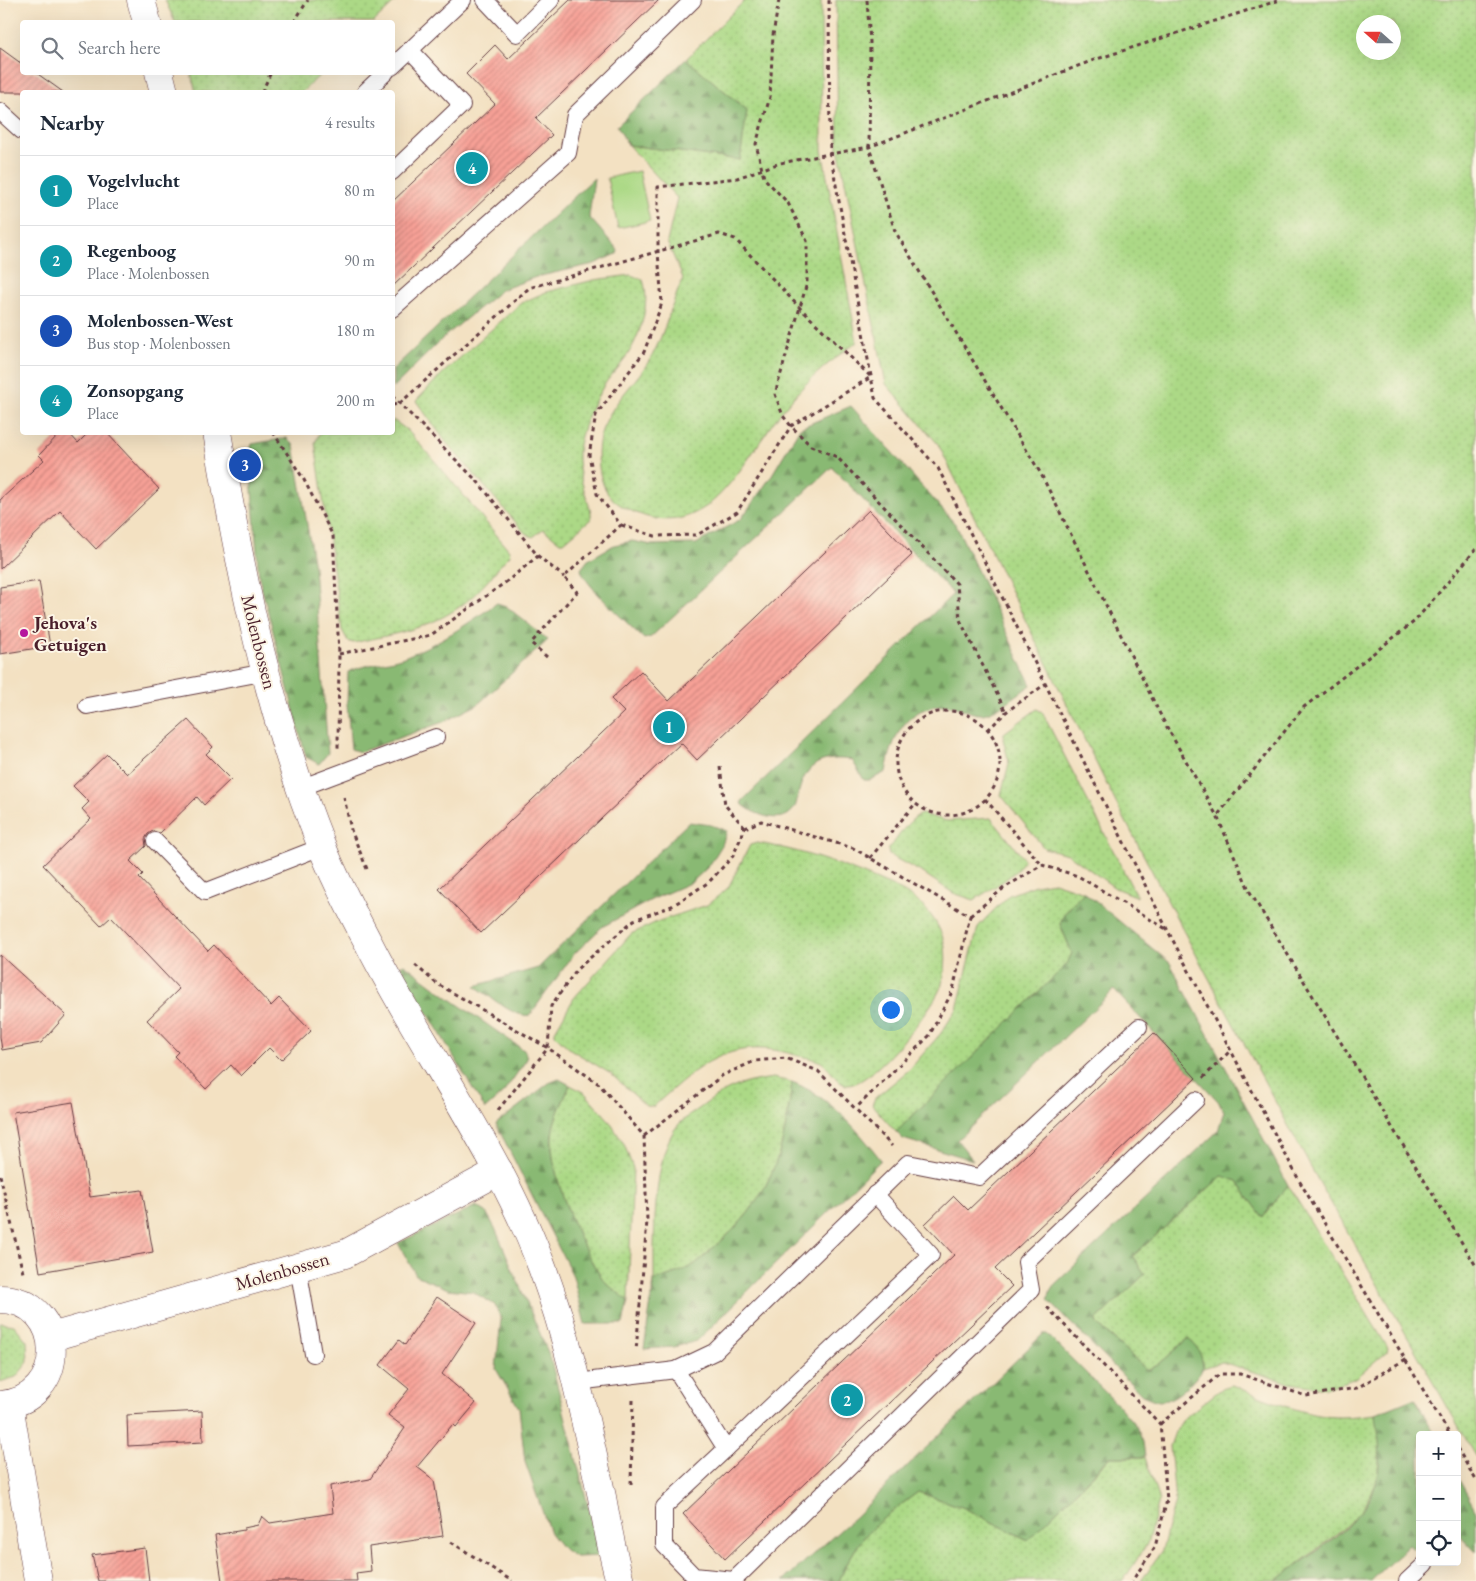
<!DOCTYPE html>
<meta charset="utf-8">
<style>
body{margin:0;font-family:"EB Garamond",serif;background:#f6f6f7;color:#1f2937}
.controls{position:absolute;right:15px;bottom:15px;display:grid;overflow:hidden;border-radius:5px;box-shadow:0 5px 20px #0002}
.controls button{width:45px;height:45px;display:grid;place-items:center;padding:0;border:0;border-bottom:1px solid #e0e1e3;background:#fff;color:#1f2937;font:25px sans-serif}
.compass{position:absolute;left:1356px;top:15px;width:45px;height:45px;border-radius:50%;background:#fff;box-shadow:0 5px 20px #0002;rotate:291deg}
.you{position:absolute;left:890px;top:1009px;width:18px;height:18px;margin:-12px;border:4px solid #fff;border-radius:50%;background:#1a73e8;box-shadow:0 0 0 8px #1a73e833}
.badge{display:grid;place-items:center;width:32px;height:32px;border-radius:50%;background:#b5179e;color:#fff;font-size:16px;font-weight:700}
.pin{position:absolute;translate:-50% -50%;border:2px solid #fff;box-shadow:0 1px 5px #0006}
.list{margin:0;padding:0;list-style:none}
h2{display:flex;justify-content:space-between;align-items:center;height:65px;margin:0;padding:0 20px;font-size:21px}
h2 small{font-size:16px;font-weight:400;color:#747a83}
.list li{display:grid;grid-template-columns:32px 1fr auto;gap:15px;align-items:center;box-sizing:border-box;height:70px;padding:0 20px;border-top:1px solid #e0e1e3}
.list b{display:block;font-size:19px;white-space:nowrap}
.list p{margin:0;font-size:16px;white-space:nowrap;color:#747a83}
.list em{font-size:16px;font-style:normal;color:#747a83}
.icon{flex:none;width:28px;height:28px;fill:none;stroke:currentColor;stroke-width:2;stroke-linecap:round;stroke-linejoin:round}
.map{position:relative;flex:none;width:1476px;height:1581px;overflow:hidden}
.search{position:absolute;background:#fff;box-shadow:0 5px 20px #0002;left:20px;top:20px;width:375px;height:55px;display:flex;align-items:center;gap:12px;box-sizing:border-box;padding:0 18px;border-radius:5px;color:#747a83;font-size:19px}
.panel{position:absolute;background:#fff;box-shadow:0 5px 20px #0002;left:20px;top:90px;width:375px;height:345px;border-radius:5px}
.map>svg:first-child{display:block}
.grass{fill:url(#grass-dots);stroke:#7b7c58;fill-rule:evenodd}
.forest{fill:url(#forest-firs);stroke:#6a6c4f}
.park{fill:#acd986;stroke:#7b7c58}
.building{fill:url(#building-hatch)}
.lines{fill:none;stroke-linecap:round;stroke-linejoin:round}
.service-casing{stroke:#633c42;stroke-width:18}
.minor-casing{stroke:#633c42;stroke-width:29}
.tertiary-casing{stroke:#633c42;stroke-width:29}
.path{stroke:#633c42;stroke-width:3;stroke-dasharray:4 4;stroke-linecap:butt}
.service{stroke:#fff;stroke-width:16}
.minor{stroke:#fff;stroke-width:28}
.tertiary{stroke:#fff;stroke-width:28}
.poi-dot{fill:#b5179e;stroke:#fcf5e5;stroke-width:2}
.labels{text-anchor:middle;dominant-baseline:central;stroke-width:4;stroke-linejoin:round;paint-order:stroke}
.poi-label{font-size:19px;font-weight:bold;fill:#4a1f2b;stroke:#fcf5e5;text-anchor:start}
.street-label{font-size:19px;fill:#4a1f2b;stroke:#fcf5e5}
</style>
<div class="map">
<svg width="1476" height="1581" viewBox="0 0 1476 1581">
<defs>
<pattern id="grass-dots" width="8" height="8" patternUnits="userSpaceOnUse" patternTransform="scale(1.25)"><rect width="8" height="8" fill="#acd986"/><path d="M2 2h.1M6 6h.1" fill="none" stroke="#96ba74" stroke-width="1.8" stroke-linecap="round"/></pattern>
<pattern id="forest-firs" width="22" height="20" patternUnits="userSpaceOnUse" patternTransform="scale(1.25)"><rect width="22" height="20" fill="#89b973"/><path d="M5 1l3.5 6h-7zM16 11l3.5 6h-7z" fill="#72965f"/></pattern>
<pattern id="building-hatch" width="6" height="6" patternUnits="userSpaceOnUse" patternTransform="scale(1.25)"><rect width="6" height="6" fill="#f8a197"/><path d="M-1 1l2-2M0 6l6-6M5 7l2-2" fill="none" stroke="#cb837b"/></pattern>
</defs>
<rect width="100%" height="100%" fill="#fcf5e5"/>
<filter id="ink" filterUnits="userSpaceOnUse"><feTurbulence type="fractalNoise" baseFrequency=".02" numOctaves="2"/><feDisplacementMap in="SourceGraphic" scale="10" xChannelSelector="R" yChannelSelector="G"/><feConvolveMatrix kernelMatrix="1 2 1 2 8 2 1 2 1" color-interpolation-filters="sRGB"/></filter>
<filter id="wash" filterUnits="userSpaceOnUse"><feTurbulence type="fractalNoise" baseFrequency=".0096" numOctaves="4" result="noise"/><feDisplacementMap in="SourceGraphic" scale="20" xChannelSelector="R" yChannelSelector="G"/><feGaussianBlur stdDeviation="1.12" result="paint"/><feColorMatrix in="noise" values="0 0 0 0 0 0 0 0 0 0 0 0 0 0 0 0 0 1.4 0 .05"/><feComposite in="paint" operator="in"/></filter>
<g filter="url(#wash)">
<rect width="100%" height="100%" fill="#f3e1c2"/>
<g class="grass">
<path d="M165,0H397L374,22H175Z"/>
<path d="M745,0H821L822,150L857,342C827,363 805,382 782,411C760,439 735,485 707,506C685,521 664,524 639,514C628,510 616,504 608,494C597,477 595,446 603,428C613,401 638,381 652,356C665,332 672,303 683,278L667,242L677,198L628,145L740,160L747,110L686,59Z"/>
<path d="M836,0H1476V1457L1310,1166L1192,947L1115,801L938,444L886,384L838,147ZM1364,22H1394V52H1364Z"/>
<path d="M191,73V72L322,73L302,92H196Z"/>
<path d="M631,275L643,280C652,305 638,342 622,363C616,371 608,378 603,387C592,405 580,431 578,452C577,472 585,492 591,512V519L564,542H560L543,529L533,537L525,533L446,442L416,401L442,374L521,303L546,292L594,280Z"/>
<path d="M393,420L407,430L440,467L509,550L510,555C499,565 492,577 482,587C445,627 403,632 353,643L348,641L342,630L315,443L319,434L323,433L392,432Z"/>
<path d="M1037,709L1042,712L1137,897L1115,888L1068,854L1044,848L1001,795L1009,763L1003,739L1004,733Z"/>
<path d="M922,814L947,821L991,818L1024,859C1021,873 986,892 974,900L953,893L923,873L889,855L888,850C897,840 909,817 922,814Z"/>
<path d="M757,843C804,850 857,870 900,890C922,901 941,922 945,947C947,962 945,982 937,995C926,1016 873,1083 849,1085C837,1086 831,1068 821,1062C813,1058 801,1057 792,1054C728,1036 697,1067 653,1107L646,1106L611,1074L570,1049L555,1035V1031L574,998L631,934L659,921L707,905L728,888L750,845Z"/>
<path d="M1054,882L1084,892L1064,914L1060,924L1072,953L1068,964L896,1132L872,1105L875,1098L910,1069L941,1033L957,1009L978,927L987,917L1009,895L1035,885Z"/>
<path d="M773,1078L792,1082C785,1152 770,1202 713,1248C706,1254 698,1263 690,1267C679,1273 666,1276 654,1281C654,1242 652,1152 679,1124C685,1118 693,1113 700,1108C728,1087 739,1083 773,1078Z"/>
<path d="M570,1085L584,1092L608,1119L624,1144L633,1168L628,1301C619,1293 606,1285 600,1275C580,1246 548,1171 552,1135C554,1117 563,1102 570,1085Z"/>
<path d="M1222,1176L1237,1181L1263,1217L1288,1185L1388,1348L1387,1352L1356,1378L1326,1388L1289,1383L1222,1362L1203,1368C1202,1355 1198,1347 1188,1339L1158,1365L1147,1370L1097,1324L1096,1320L1145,1274L1133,1257L1134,1255Z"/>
<path d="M0,1323L14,1325L27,1341L28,1362L16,1377L0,1382Z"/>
<path d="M1232,1385C1261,1397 1309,1418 1341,1417C1352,1417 1364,1415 1376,1414L1380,1440L1379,1464L1376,1484L1367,1501L1358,1515L1328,1541L1276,1581H1141L1162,1550L1175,1501L1170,1446L1175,1432L1184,1418L1224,1387Z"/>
<path d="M1111,1457H1145L1159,1501L1147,1544L1123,1581H839C860,1532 877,1523 918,1492L962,1507L1028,1540Z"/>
</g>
<g class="forest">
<path d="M686,59L747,110L740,160L628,145L617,126Z"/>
<path d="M594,178L589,217L618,250L617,254L594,264L536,277L501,290L443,338L393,388V369Z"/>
<path d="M851,406L956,525L1031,685C1019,693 996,713 982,714C971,715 958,705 946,705C905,706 892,738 886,772L870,780H864L852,760C823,756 807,762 799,791C797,797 797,806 793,810C781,826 752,814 741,803L743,800L953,594L832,467L651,637L644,639C631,626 583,584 581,569L588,560L614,545L632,541L652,545L696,544L741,519L770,478L800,428Z"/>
<path d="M287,438L294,445L314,567L328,753L319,764L306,757L259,578L249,453L252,444Z"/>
<path d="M497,603L506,606L548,640L477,705L443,722L360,752L351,749L347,705L348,672C366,664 386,663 404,657C438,644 468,624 497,603Z"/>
<path d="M689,822L711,825L727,831L722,845L709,866L692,882L651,900L602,927L574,954L530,1015C515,1019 487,994 475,986L538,968Z"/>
<path d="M1084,892L1170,963L1288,1185L1263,1217L1237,1181L1222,1176L1134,1255L1133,1257L1145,1274L1096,1320L1097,1324L1147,1370L1158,1365L1188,1339C1198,1346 1202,1355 1203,1368C1195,1380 1177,1400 1161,1401C1155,1401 1148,1397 1142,1395L1048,1300L1050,1292L1055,1284L1218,1131L1224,1111L1218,1101L1114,990L957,1140L973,1160L903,1139L896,1132L1067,964L1072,953L1060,924L1064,914Z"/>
<path d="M404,964L452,1000L525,1051L527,1059L504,1092L485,1109L400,966Z"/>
<path d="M559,1079L570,1085C563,1102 554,1117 552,1135C548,1171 580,1246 600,1275C606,1285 619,1293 628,1301L623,1324H585L573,1276L496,1124L549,1083Z"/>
<path d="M792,1082C829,1096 857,1129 881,1160L697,1341L674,1347L644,1349L654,1281C666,1276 679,1273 690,1267C698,1263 706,1254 713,1248C770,1202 785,1152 792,1082Z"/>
<path d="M476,1206L486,1212L495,1228L550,1357L601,1556L576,1557L562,1548L550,1533L525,1462L519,1408L496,1369L501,1319L495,1305L473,1292L448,1289L416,1275L398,1243Z"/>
<path d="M1043,1334H1047L1118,1405L1136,1426L1143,1442L1145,1457H1110L1028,1540L962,1507L918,1492C877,1523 860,1532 839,1581H783L855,1517Z"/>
<path d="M1415,1398L1435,1435H1420V1543L1413,1549L1409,1545L1371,1581H1276C1307,1557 1366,1522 1376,1483C1382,1460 1379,1437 1376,1414Z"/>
<path d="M1457,1476L1476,1511V1552L1457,1532Z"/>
</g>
<path class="park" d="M639,171L650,221L618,228L607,178Z"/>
<g id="blocks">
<g class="building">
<path d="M570,0H659L536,118L552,135L392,287V202L495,104L466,74L495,45L508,59Z"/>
<path d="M0,48L22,64V72H35L63,92H0Z"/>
<path d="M61,432H68L78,443L89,432H106L159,489L96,549L60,511L0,569V500L44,460L39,455Z"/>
<path d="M869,510L912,555L697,760L681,743L481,933L439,889L624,712L611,699L641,671L669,701Z"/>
<path d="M39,581L50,646L0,654V587Z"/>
<path d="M188,720L213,747L206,754L231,779L204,805L197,797L160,833L153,831L148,834L145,839L146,846L130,861L143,874L139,878L208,951L214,945L271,1006L279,998L311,1031L281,1060L269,1048L241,1076L231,1065L206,1089L174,1056L178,1052L147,1020L179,989L111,917L101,926L43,865L91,819L82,809L89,802L73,786L107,754L127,774Z"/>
<path d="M0,955L66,1015L41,1043L2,1050L0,1037Z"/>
<path d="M1154,1033L1196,1078L995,1269L1012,1286L725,1559L683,1514L954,1255L925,1224L954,1196L968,1210Z"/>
<path d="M73,1102L90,1197L142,1190L153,1252L40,1272L13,1112Z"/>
<path d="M437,1297L476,1323L442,1374L476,1403L456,1427L453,1424L417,1467L434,1480L443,1536L369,1547L371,1571L356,1573L357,1581H222L215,1535L244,1530V1528L258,1525L262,1516L270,1523L333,1513L330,1486L370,1479L405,1428L388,1415L409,1389L380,1365L399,1340L405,1345Z"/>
<path d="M202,1411L203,1442L128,1446L127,1415Z"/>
<path d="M145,1548L149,1581H98L92,1555Z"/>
</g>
</g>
</g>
<g filter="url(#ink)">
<use href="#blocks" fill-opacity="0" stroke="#633c42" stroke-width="1"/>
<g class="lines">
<g class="service-casing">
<g id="service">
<path d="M485,0L517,34L551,0"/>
<path d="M392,67L463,0"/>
<path d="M365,92L386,72"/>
<path d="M0,111L22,131"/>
<path d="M392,172L462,105L410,50"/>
<path d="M392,309L568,153L575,115L693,0"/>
<path d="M87,706L266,672"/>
<path d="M300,788L436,737"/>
<path d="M155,841L205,892L321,847"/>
<path d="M298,1267L313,1354"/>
<path d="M676,1370L726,1449L664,1507V1545L694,1576L734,1580L1031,1290L1026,1262L1196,1100"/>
<path d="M577,1382L676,1370L714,1352L908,1163L979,1177L1139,1027"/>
<path d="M726,1449L931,1255L875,1194"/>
<path d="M1407,1581L1425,1564"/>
</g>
</g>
<g class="minor-casing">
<g id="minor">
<path d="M141,0L147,22"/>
<path d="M159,72L164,92"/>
<path d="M217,432C240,572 268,712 321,844C334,878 352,912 369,944C425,1054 501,1154 543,1270C570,1343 585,1420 602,1497C607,1525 612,1553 620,1581"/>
<path d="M51,1337L345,1254L499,1171"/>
</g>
</g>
<g class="tertiary-casing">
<g id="tertiary">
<path d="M0,1299C68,1299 70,1401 0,1405"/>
<path d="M9,1404L38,1581"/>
</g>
</g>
<g class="path">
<path d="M779,0L773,35L770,97L756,144L764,178L788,203L807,241V283L775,394L783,416L791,426L811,446L837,457L957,584L960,620L1006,712"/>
<path d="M829,0L830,152L875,398L938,468L1168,931L1300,1182L1450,1435"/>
<path d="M867,0L870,42L869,147L895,231L1041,474L1163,720L1217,816"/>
<path d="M294,22L308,0"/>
<path d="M262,92L271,72"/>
<path d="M392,396L478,482L538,556L564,577"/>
<path d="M392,405L399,404L529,288L719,234L735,239L800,308L871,377L791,426L737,512L697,535L655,536L621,525"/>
<path d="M273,432L303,478L333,536L339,654L338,748"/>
<path d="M1476,549L1415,621L1304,707L1217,816L1250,892L1476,1266"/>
<path d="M339,654L431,635L506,582L538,556"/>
<path d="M547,657L531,643L577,592L564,577L621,525L597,494L589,455L596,415L644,352L662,303L658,252V187L737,178L780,163L869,147L1091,61L1280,0"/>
<circle cx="948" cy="763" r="52"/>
<path d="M988,730L1006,712L1044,685"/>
<path d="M720,767L725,805L745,828"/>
<path d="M344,797L351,830L367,869"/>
<path d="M985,799L1042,865"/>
<path d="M870,858L915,804"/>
<path d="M970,916L1004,888L1042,865L1078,876L1168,930"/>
<path d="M415,965L436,983L548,1048L599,1084L644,1136L647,1221L636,1351"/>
<path d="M1203,1078L1231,1050"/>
<path d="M498,1110L548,1048L551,1006L577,969L634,920L672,906L709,882L733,856L745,828L761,821L853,848L970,916L953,990L929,1036L856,1108"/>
<path d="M644,1136L723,1075L755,1061L786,1058L818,1071L892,1146"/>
<path d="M0,1175L23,1273"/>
<path d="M1047,1307L1160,1424L1167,1500L1155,1547L1132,1581"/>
<path d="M1160,1424L1220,1374H1240L1306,1396L1357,1388L1406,1359"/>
<path d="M1457,1448L1476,1480"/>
<path d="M631,1484L633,1400"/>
<path d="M451,1542L512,1581"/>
</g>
<use href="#service" class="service"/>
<use href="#minor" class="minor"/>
<use href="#tertiary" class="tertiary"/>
</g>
</g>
<circle class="poi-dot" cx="24" cy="633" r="5"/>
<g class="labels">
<g class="poi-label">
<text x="34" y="622">Jehova's<tspan x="34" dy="22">Getuigen</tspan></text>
</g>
<g class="street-label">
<text transform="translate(259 642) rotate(76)">Molenbossen</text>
<text transform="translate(282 1271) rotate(-16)">Molenbossen</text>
</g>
</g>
</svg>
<div class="controls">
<button>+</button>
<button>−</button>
<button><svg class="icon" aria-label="locate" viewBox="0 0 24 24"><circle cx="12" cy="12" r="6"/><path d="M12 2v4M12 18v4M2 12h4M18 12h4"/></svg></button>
</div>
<svg class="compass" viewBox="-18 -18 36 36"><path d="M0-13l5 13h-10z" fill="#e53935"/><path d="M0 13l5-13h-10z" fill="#747a83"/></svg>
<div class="you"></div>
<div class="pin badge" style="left:669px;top:727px;background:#0f9aa8">1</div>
<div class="pin badge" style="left:847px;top:1400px;background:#0f9aa8">2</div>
<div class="pin badge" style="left:245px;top:465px;background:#1a4fb4">3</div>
<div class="pin badge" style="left:472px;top:168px;background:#0f9aa8">4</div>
<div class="search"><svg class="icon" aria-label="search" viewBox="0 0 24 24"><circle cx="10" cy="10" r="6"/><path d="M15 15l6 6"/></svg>Search here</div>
<section class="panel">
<h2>Nearby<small>4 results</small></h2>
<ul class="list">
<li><span class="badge" style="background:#0f9aa8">1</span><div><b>Vogelvlucht</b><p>Place</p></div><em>80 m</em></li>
<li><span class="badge" style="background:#0f9aa8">2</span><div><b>Regenboog</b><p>Place · Molenbossen</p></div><em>90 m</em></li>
<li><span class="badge" style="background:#1a4fb4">3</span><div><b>Molenbossen-West</b><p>Bus stop · Molenbossen</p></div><em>180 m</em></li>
<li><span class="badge" style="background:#0f9aa8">4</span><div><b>Zonsopgang</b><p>Place</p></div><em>200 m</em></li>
</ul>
</section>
</div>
